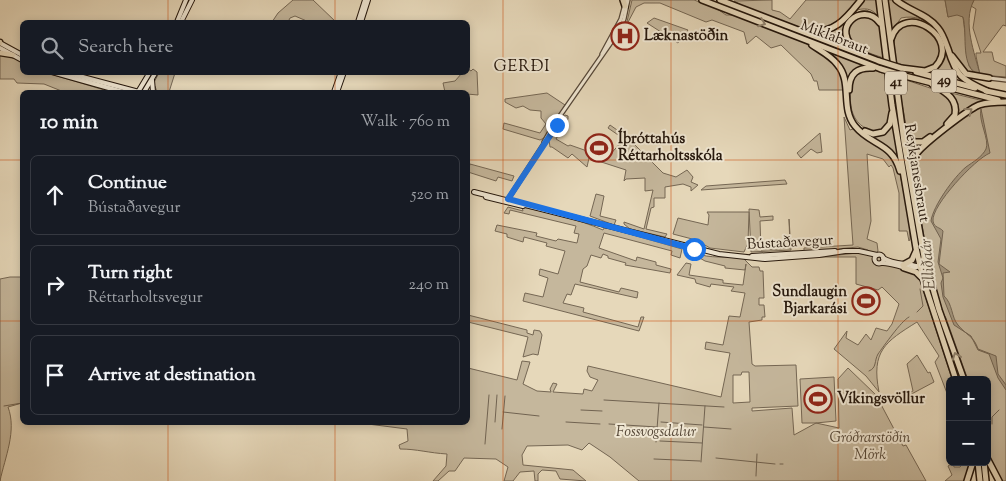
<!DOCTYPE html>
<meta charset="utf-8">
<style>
body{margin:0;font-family:"Sorts Mill Goudy",serif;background:#20242c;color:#f1f3f6}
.controls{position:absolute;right:15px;bottom:15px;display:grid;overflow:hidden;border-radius:8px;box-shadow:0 2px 8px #0003}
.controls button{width:45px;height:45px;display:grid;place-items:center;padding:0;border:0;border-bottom:1px solid #363941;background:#171b24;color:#f1f3f6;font:25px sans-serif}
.stop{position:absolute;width:15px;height:15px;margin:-11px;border:4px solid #1a73e8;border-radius:50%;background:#fff}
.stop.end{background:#1a73e8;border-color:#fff;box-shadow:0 1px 5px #0008}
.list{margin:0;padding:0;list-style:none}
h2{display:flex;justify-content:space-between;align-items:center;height:65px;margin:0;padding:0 20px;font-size:21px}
h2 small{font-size:16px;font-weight:400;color:#9ea1a6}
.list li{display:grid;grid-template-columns:32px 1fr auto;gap:15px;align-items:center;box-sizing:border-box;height:80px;margin:0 10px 10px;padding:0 10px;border:1px solid #363941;border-radius:8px}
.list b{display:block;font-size:19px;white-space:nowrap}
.list p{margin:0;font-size:16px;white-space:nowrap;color:#9ea1a6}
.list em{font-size:16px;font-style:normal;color:#9ea1a6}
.icon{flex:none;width:28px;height:28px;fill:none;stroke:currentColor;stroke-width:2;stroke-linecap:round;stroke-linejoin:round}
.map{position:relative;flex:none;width:1006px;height:481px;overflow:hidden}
.search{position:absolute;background:#171b24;box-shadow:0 2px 8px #0003;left:20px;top:20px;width:450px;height:55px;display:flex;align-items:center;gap:12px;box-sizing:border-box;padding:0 18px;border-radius:8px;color:#9ea1a6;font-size:19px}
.panel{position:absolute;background:#171b24;box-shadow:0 2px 8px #0003;left:20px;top:90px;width:450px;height:335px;border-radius:8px}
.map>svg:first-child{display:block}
.green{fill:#c5b79c;stroke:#756754;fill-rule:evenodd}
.water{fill:#a4967f;stroke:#716351}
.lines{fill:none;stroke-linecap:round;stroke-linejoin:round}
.stream{stroke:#716351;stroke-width:1}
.tertiary-casing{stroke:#554738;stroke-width:5.5}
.secondary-casing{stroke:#25170c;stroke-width:6}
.primary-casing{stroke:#25170c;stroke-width:7}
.trunk-casing{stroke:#25170c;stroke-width:8}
.tertiary{stroke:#efe6d2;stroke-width:3}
.secondary{stroke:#efe6d2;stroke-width:4}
.primary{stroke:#e6d8ba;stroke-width:4.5}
.trunk{stroke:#e6d8ba;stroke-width:5}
.trunk-bridge-casing{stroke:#25170c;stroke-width:8;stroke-linecap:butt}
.trunk-bridge{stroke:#e6d8ba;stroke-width:5}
.oneway{stroke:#8f816c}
.route{stroke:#1a73e8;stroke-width:6}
.grid{fill:none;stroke:#cb4f0c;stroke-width:1;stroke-opacity:0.55}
.labels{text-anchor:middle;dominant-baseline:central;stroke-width:4;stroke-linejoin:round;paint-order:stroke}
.shield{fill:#efe6d2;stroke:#625547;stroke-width:1}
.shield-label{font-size:14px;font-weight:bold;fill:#25170c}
.poi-label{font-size:15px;font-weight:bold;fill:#25170c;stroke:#efe6d2;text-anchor:start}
.street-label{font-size:15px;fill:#25170c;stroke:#efe6d2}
.park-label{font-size:15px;font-style:italic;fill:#554737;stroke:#efe6d2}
.neighbourhood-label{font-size:16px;letter-spacing:1px;fill:#25170c;stroke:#efe6d2}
.water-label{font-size:16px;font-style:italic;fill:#584a3a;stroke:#efe6d2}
</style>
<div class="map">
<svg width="1006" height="481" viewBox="0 0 1006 481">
<rect width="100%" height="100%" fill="#e6d8ba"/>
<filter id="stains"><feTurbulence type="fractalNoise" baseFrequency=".004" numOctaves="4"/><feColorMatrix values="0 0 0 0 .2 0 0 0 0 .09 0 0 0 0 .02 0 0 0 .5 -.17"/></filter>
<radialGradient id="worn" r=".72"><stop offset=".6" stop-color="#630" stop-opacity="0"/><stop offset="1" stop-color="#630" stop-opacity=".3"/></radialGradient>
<g class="green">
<path d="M293,0H313L336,22H309L295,16L290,18L288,22H272L278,13Z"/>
<path d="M632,0H694L716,8L726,15H735C759,24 857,53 843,90H819L817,81H814L811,74L781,45L771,48L756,36L747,44L744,32L712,20L706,22L660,3H644L636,7L626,26Z"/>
<path d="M772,0V10L780,12L790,19L806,0H859C853,7 848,15 841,21C816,43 759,15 734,1Z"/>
<path d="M863,0H878L880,19C874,10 868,7 857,10C844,24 840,33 853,49L811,33C836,34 848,18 863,0Z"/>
<path d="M886,0H895L929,21L939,31L955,72L965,83L922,72H929L941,63C948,36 929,12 901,18L890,34Z"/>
<path d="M898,0H945L948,17L957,14L963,17L969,66L974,73L971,76L955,60L942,29Z"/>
<path d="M974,0H1006V26L1003,25L983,52H992L994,61L1006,66V77L980,75L976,56V53H981L973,28L976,9L971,6Z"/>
<path d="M866,10C884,15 882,43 884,58C868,53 856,49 846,35C848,23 852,11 866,10Z"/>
<path d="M654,18L688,30L678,43L647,23Z"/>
<path d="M913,19C939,21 954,67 925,70C916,71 904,65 895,62L894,30L902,21Z"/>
<path d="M819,48L870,67L857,69C845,96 842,126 877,135L893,120L902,171L891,150L860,130L851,119L844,72Z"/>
<path d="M0,55L13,57L22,62V72L47,73L111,92H64L44,84L17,83L14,79H0Z"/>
<path d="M468,69L471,71L473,69L477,72L478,95L445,92L443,83L455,81L462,73L468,72Z"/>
<path d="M872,69L886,74L890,107L887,126L879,132C847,129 846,96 856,72Z"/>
<path d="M159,73H175L169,92H157L155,86H152Z"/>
<path d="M897,77L936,90L950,99C951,102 954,107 954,110C954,124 926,139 915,141L908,136Z"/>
<path d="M947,92L988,102L980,104L924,145L911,169L904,133L911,142L924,143L952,122L957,111Z"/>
<path d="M547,93L565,105L544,138L540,140L503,129L504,123L540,133L546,124L541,118V111L530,110L523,106L516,108L505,102V99Z"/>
<path d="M991,104L1006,106V481H1002C979,455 987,412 987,380H968L946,318L943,313L929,264L913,175C913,146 965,111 991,104Z"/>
<path d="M847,111L853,125L887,149L899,169L910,224V239L909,241L907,231H899V193L893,168L891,165L889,167L883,159L867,154L871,221L867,239L877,243L878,251L875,255L899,268L915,273L919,277L952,379L950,380V401L935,362L939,356L917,322C885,342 871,351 879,392L866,376L834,349L847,331L846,338L858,345L866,334L871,340L876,328L887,331L892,324L899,304L882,287L878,290L856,284V257H819L867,252L868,250L858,247L804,252V248L853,245L844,117L850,130L853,129Z"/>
<path d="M565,115L568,116V119L556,139L568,146L570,145L607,158L624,139L608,128L610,125L627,137L663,173L676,177L687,170L693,177L691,182L698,185L691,191V187L683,184L665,187V198H654V207L651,208L646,229L667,234L665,237L630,229L624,224V222L644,229L653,190L645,191V178L626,179L624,181L626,170L589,158L587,167L572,154L568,158L552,147H550L549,140Z"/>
<path d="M820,133L822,152L817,153L811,149L801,158L797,153Z"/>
<path d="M470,164L514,176L512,181L498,177L496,181L468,172Z"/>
<path d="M785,180L787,184L701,190L706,186Z"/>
<path d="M596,194L604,196L600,216L616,220L614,225L590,216Z"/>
<path d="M508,207L523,211L522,207C550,213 578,219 603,230L604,228L612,229L682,249L680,258L671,255L672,251L604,233L599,248L636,261L637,257L656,262V265L671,269L670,273L625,265L626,263L608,258V256L603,254L601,258L591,255L587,266L583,269L580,282L619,292L621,288L638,292L637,298L575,284L571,295L567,294L563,303L584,308L583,312L638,327L641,317H644L639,331L523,301L525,293L543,297L548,278L539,275L540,269L558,274L565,251L546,246L547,243L524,237L523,242L507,237V234L495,231L497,225L537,233L536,236L556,241L558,239L577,243L579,234L574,233L576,226L510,210L509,214L504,213Z"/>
<path d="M749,209L759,210L760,217L773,216V220L760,221L761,250L790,248L789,219L791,250L751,252Z"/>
<path d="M707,212H749L748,243L744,252L710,248L696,240L673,234L678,218L708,225L709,215Z"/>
<path d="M696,253C709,259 727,256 743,258L752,267H759L760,271H763L764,298H759V305H764L765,317H762V320L749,322L752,364L755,366L796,365L798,406L752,408V411L792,408L794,435L816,423H802L800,379L834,377L836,421L816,423L839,428L838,379L848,368L876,395L903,446L906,445L926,481H639L610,457L589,443L582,450L568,445L527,446L522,455L523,465L573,470L586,481L560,479L556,471L542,470L538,474V481H535L534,471L520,472L513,481H504L508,467L496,459L464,458L455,471H449L438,481H433L446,466L447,454C429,453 417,449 400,449L399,445L408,441L407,429L360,423L468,422V368L517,380L522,361L530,362L523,384L537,391L551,392L550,389L553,383L557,384L553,392L583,394L584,389L592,391L598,380L590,377L587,371L588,366L721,397L730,353L705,349L706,342L723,345L729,316L740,317L745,293L731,291L734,287L711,284L710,287L696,283L695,279L677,275L686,263L691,264L689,275L723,280V283L743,285L746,264L745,270L725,268V266L705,261L698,257L690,259ZM742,372H749L750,402L733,403V375H741Z"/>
<path d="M10,277H22V403L8,407C17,431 5,457 0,481V279Z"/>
<path d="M468,315L527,330V333L533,335L534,330L540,331L542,335L538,355L533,354L523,357L528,337L468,322Z"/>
<path d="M917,355L928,373L930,372L934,382L904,398L903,395L913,391L907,364Z"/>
<path d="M964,462H972L965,481H945L952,475L948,466L953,463L954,467H960Z"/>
</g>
<g class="water">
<path d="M945,0H974C962,23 975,53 980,75C959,68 968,35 963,17L957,15L948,17Z"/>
<path d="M981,109L990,153C975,159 931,206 933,221C934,228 940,227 943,231L939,264L950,272L943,273L944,296C953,304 951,317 958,325C966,335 974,336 978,349L996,356L998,374L1006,385V390L998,378L989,354L978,350L971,336L954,325L943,297L941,283L943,278L938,262L941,239L931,221C933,206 954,177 966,167C973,162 982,157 986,149C990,140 978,121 981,109Z"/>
</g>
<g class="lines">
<g class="stream">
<path d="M917,312L923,306L920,289"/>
<path d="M869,371C877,368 874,361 878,354C884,346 901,321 909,317"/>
<path d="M604,400L724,407"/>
<path d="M4,406L22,403"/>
<path d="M581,410L602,411"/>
<path d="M503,412L539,416"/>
<path d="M495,422L497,395"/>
<path d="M566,422L600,424"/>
<path d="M661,422L702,425"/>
<path d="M609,424L657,427"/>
<path d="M992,424V417L999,410"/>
<path d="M704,427L731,429"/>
<path d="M502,429L505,396"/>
<path d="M660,441L702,443"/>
<path d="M656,442L659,403"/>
<path d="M485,444L489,395"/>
<path d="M716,458L775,464"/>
<path d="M654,459L700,461"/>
<path d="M701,462L705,406"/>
<path d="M780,464H783"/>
<path d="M756,476L757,454"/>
</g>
<g class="tertiary-casing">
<g id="tertiary">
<path d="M602,54L621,19L626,0"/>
<path d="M989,78L1006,80"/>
<path d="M549,137L560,119"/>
<path d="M544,142L555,123L619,31L624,19L628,0"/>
<path d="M507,201L545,142"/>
</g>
</g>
<g class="secondary-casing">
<g id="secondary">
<path d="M177,22L186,0"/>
<path d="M181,22L192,0"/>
<path d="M358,22L365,0"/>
<path d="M361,22L368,0"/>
<path d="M0,43L22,55"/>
<path d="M0,48L22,60"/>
<path d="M52,72L123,92"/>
<path d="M64,72L139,92"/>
<path d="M152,80L153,92"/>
<path d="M138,92L150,72"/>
<path d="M144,92L156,72"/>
<path d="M334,92L341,72"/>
<path d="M337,92L344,72"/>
<path d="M474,192L719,254L765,259L819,255L845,251"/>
<path d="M486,197L523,206"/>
<path d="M844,251H859L877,255"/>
<circle cx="879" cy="259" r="4.5"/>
<path d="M752,256L835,251"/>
<path d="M883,258C897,267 916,261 928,272"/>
<path d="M882,263C897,262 917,279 924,257"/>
</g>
</g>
<g class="primary-casing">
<g id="primary">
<path d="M0,42V43"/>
<path d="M0,53L13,55"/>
</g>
</g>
<g class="trunk-casing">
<g id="trunk">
<path d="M623,0L625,6"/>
<path d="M702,0L881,69"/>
<path d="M720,0L879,61"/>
<path d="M879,0L892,105L916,248L923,279L956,380"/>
<path d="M885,0L904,142L924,257L939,310L964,380"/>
<path d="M896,0C909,11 927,14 938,28C943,34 945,41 948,49C956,76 962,80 987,91"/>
<path d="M807,31C833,35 846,19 861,0"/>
<path d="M891,39C903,0 963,38 935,67L925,71L901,68"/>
<path d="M812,45C821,51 831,56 837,64C853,82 840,108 855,126C871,146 892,142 900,171"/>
<path d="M858,51C827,29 863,0 880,23"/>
<path d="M952,56L966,74L989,78"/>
<path d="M916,72L975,88"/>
<path d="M901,75L998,100"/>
<path d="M932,84C945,92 958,98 955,115L947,124"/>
<path d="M849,90C849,73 858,67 873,68"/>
<path d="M986,91L1006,95"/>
<path d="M865,131L873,134L883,132L890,124L892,113"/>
<path d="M905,132L914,142H923L930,137"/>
<path d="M911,176C912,168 913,160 917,153C925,143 967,110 979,105C988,102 997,102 1006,102"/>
<path d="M903,265L912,260L916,251"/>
<path d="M904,268L916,272L921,277"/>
<path d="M987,458L999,481"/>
<path d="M978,462L980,481"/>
<path d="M984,462L986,481"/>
<path d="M967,481L973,462"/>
</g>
</g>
<use href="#tertiary" class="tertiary"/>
<use href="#secondary" class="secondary"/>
<use href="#primary" class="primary"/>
<use href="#trunk" class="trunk"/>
<g class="trunk-bridge-casing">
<g id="trunk-bridge">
<path d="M879,61L901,68"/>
<path d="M881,69L901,75"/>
</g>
</g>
<use href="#trunk-bridge" class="trunk-bridge"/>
</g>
<defs><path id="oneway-chevron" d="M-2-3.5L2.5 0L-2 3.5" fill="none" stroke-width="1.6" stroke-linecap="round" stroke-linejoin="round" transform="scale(1.25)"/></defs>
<g class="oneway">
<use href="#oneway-chevron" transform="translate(762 23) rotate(21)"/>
<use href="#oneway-chevron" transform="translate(969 111) rotate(-36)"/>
<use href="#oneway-chevron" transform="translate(956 356) rotate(-110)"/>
</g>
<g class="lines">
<path class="route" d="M557,125L508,199L694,249"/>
</g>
<path class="grid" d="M168,0V22M335,0V22M503,0V481M671,0V481M838,0V481M168,72V92M335,72V92M0,160H22M468,160H1006M0,321H22M468,321H1006M168,422V481M335,422V481"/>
<defs>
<g id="hospital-ring" transform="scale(1.4375)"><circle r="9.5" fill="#efe6d2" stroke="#8f2418" stroke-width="1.5"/><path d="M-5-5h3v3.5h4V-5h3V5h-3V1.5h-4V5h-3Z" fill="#8f2418"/></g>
<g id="stadium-ring" transform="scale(1.4375)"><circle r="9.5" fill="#efe6d2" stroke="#8f2418" stroke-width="1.5"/><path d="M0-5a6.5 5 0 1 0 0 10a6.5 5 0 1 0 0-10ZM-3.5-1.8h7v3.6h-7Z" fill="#8f2418"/></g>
</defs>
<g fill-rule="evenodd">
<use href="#hospital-ring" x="625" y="36"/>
<use href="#stadium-ring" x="599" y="148"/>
<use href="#stadium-ring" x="866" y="301"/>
<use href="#stadium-ring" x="818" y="399"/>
</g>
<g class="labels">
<g class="shield">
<rect x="931.5" y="69.5" width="25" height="23" rx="4"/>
<rect x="885" y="71.5" width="22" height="23" rx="4"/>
</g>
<g class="shield-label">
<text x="944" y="81">49</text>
<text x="896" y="83">41</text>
</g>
<g class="poi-label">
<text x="644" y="36">Læknastöðin</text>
<text x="618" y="139">Íþróttahús<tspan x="618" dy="17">Réttarholtsskóla</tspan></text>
<text x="847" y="292" text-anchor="end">Sundlaugin<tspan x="847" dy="17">Bjarkarási</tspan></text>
<text x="837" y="399">Víkingsvöllur</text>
</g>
<g class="street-label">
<text transform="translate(834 38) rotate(21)">Miklabraut</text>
<text transform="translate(916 173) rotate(81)">Reykjanesbraut</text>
<text transform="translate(790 243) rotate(-3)">Bústaðavegur</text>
</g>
<g class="park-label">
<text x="656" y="432">Fossvogsdalur</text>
<text x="870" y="438">Gróðrarstöðin<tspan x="870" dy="17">Mörk</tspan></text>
</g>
<g class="neighbourhood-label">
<text x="522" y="67">GERÐI</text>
</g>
<g class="water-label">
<text transform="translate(929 264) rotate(-95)">Elliðaár</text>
</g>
</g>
<rect width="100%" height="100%" filter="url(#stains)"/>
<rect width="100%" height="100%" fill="url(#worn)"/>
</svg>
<div class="controls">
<button>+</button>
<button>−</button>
</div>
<div class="stop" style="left:694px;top:249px"></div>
<div class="stop end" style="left:557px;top:125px"></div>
<div class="search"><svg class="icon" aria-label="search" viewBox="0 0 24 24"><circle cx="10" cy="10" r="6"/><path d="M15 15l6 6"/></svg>Search here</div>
<section class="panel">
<h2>10 min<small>Walk · 760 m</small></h2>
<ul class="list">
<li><svg class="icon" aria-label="ahead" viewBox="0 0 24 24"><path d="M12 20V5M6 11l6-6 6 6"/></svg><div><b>Continue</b><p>Bústaðavegur</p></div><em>520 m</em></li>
<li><svg class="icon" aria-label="right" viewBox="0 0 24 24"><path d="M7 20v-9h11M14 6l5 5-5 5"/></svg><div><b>Turn right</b><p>Réttarholtsvegur</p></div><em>240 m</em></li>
<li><svg class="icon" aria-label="arrive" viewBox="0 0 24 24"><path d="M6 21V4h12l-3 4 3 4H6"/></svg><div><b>Arrive at destination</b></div></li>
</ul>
</section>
</div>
